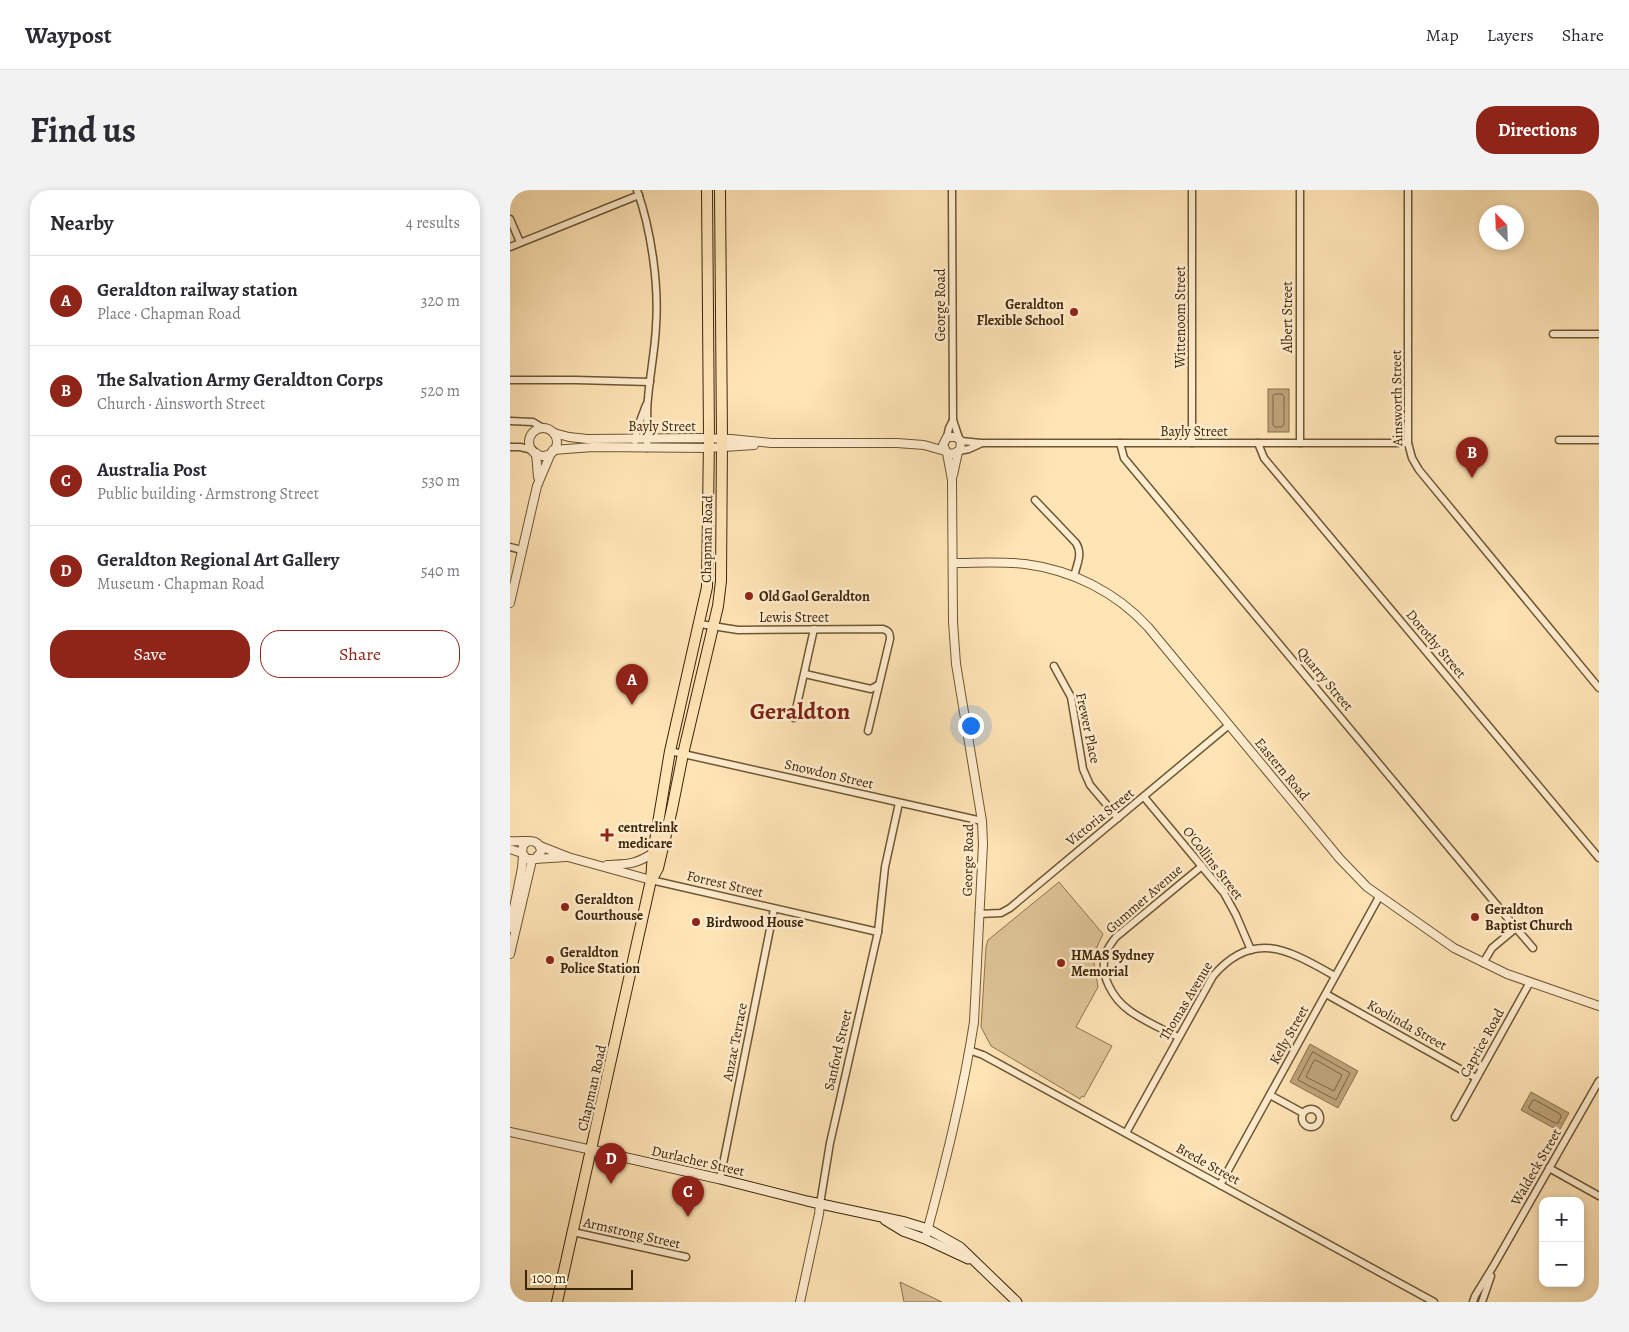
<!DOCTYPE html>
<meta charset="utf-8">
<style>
body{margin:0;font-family:Alegreya,serif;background:#f2f2f3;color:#2b2b33}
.controls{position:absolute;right:15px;bottom:15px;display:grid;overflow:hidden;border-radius:10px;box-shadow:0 2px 8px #0003}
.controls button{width:45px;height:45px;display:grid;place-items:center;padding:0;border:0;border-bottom:1px solid #e1e1e2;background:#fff;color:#2b2b33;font:25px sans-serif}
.compass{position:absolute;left:969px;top:15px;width:45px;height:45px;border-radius:50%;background:#fff;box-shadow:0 2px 8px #0003;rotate:337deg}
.scale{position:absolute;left:15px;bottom:12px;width:108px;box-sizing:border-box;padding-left:5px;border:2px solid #3c2608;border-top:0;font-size:14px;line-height:18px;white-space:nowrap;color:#3c2608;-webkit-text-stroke:4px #ffedcf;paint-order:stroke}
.you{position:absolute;left:460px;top:535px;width:18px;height:18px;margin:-12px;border:4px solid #fff;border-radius:50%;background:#1a73e8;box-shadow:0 0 0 8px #1a73e833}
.badge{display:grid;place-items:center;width:32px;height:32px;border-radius:50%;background:#8f2418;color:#fff;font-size:16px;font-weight:700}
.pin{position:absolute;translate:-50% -41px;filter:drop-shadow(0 1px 2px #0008)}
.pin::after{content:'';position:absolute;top:26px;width:18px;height:15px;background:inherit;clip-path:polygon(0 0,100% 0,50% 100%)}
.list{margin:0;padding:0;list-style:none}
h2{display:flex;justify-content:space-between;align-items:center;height:65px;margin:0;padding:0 20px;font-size:21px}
h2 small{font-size:16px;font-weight:400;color:#7c7c81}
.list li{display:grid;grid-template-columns:32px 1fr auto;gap:15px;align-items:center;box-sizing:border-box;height:90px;padding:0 20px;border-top:1px solid #e1e1e2}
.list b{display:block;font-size:19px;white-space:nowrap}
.list p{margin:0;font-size:16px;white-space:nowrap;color:#7c7c81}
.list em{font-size:16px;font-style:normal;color:#7c7c81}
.actions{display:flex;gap:10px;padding:15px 20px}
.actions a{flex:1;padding:11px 0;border:1px solid #8f2418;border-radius:20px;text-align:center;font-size:18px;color:#8f2418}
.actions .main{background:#8f2418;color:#fff}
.map{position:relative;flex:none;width:1089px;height:1112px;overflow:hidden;border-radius:20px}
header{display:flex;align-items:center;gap:30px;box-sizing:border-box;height:70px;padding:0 25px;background:#fff;border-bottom:1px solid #e1e1e2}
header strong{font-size:24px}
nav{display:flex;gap:28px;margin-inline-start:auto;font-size:18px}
.intro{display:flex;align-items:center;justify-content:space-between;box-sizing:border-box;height:120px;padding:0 30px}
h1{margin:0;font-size:35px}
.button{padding:12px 22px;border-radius:20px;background:#8f2418;color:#fff;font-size:18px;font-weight:700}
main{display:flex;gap:30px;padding:0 30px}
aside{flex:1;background:#fff;border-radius:20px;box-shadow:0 2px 8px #0003}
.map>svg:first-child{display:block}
.green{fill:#dec498;stroke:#8d7550}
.water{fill:#bda37a;stroke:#89714c}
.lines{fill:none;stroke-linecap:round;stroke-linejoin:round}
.shore{stroke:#7c6441;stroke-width:1}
.minor-casing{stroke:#6d5633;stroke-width:9}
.tertiary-casing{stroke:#6d5633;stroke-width:10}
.secondary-casing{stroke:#3c2608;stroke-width:11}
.primary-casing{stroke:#3c2608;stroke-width:12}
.minor{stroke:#ffedcf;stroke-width:6}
.tertiary{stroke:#ffedcf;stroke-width:8}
.secondary{stroke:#ffedcf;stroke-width:9}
.primary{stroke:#ffe4b5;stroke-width:10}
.poi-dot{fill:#8f2418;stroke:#ffedcf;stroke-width:2}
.labels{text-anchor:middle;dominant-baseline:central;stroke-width:5;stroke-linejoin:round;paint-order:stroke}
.poi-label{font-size:14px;font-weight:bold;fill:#3c2608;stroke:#ffedcf;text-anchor:start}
.street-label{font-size:14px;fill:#3c2608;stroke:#ffedcf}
.town-label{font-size:24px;font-weight:bold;fill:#7a1f14;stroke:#ffedcf}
</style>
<header>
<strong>Waypost</strong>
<nav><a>Map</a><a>Layers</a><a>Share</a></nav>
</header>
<div class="intro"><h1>Find us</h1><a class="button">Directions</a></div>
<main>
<aside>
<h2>Nearby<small>4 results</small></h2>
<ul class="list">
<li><span class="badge">A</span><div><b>Geraldton railway station</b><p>Place · Chapman Road</p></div><em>320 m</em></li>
<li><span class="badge">B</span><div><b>The Salvation Army Geraldton Corps</b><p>Church · Ainsworth Street</p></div><em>520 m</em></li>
<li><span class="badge">C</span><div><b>Australia Post</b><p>Public building · Armstrong Street</p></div><em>530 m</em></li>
<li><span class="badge">D</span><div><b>Geraldton Regional Art Gallery</b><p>Museum · Chapman Road</p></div><em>540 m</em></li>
</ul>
<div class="actions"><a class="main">Save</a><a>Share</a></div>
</aside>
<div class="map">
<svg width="1089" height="1112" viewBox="0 0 1089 1112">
<rect width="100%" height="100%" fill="#ffe4b5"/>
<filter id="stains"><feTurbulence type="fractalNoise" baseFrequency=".004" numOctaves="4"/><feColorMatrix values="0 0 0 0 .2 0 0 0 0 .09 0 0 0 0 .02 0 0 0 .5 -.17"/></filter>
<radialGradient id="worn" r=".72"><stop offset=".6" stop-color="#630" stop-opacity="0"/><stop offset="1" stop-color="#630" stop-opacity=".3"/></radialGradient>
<g class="green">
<path d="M549,692L593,744L586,759L584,773L588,797L566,837L602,856L574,907L572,906L570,909L481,856L471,837L476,757L478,750Z"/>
<path d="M390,1092L432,1112H394Z"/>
</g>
<g class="water">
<rect x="758" y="199" width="21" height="43"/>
<path d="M800,854L848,881L828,918L780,892Z"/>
<path d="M1021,902L1059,923L1049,941L1011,920Z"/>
</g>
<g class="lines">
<g class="shore">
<path d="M765,204H772L774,206V234L772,237H765L763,235V206Z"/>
<path d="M803,862L840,883L826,910L788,890Z"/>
<path d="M806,870L832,885L824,901L796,887L803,872Z"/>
<path d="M1025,910L1050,924L1051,927L1048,933H1045L1019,919V917L1022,911Z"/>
</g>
<g class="minor-casing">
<g id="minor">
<path d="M127,0C141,39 149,94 146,136C145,160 140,184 138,208C136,224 138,241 137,258"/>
<path d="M442,0L443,230L449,248"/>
<path d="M898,0V253L902,268L909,280L1089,498"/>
<path d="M0,29L10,52"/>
<path d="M0,57L129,5"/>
<path d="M1043,144H1089"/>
<path d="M0,190H66L140,192"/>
<path d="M0,231L23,232L33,238"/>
<path d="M437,247L439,238L443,230"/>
<path d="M1049,250H1089"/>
<path d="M125,251L127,239L136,215"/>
<path d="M451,251L471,253H898"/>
<path d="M610,253L614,268L1006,738L982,758L973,773"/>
<path d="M682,253V0"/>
<path d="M748,253L754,268L1089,668"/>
<path d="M790,253V0"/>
<path d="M0,257H10L23,260"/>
<path d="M449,261L459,259L470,254"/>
<path d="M525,310L566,353C573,364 567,374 564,386"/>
<path d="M0,357L12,360"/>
<path d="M190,434L228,440L373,439C379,441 380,443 380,449L358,541"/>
<path d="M544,476L561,507L573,579L580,595L608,628"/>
<path d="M295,484L361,499L368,495"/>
<path d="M284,528L304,439"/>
<path d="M160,561L472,631"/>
<path d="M634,607L714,703L726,725L741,760"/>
<path d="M141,690L368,742"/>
<path d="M469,724L491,723L500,718L719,535"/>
<path d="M1006,738L1023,758"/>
<path d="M816,804L966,888"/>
<path d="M668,847C652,839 634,831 620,821C603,809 588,784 596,763C598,757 602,752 606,747L692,676"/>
<path d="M459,860L473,865L924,1112"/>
<path d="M760,905L793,923"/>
<circle cx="801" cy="928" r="9"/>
<path d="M945,927L1020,792"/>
<path d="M616,943L703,786C744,738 780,761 825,786"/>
<path d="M1039,978L1089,1006"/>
<path d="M210,989L264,719"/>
<path d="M710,995L869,707"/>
<path d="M310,1014L320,953L368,742L375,677L389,613"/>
<path d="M63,1042L176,1067"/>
<path d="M963,1112L965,1106L984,1075L1089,891"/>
<path d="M972,1112L981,1086"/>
</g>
</g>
<g class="tertiary-casing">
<g id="tertiary">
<circle cx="33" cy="252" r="14"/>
<path d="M44,243L59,247L77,249L189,248L221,249L261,253H387L414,255L435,261"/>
<path d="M43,260L83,257L199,258L244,255"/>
<path d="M26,263L28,287"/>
<path d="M443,285L448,262"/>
<path d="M443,373C466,373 491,371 515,374C562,380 606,402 638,437L830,669L857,697L944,758L997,784L1089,816"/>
<path d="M0,413L27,296L41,263"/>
<path d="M0,651C12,653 30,645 31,662L25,669H17L12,663L13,655L17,652"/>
<path d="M30,656L58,667L141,690"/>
<path d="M0,659L12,663"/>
<path d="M25,669L56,667"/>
<path d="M97,675C117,674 125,675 143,663"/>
<path d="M0,738L12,678L13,665"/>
<path d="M0,764L22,670"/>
<path d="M0,942L82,960"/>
<path d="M415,1049C434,978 453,904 464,832L473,654L472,631L446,474L443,432L442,290L437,263L433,255L437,247H446L451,251L450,260L443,264L437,263"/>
<path d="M290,1112L309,1024L310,1014"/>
</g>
</g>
<g class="secondary-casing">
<g id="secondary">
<path d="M82,960L210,989L297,1011L395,1032L418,1039L450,1057L507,1112"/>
<path d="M375,1030L393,1041L415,1049L458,1069"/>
</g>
</g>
<g class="primary-casing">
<g id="primary">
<path d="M142,689L148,678L162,619L173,564L208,416L211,391L212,249L210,0"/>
<path d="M47,1112L141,690L143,663L160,561L197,397L199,248L197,0"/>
</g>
</g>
<use href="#minor" class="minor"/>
<use href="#tertiary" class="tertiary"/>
<use href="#secondary" class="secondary"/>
<use href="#primary" class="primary"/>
</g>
<g class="poi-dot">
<circle cx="564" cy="122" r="5"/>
<circle cx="239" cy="406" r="5"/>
<path d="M94.5 637.5h5v5h5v5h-5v5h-5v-5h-5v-5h5z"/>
<circle cx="55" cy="717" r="5"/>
<circle cx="965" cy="727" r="5"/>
<circle cx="186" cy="732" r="5"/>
<circle cx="40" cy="770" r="5"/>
<circle cx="551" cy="773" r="5"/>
</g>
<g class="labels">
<g class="poi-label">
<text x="554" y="114" text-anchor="end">Geraldton<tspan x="554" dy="16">Flexible School</tspan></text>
<text x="249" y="406">Old Gaol Geraldton</text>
<text x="108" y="637">centrelink<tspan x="108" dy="16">medicare</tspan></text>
<text x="65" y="709">Geraldton<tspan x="65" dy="16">Courthouse</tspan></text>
<text x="975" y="719">Geraldton<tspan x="975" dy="16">Baptist Church</tspan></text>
<text x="196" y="732">Birdwood House</text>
<text x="50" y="762">Geraldton<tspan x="50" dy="16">Police Station</tspan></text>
<text x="561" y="765">HMAS Sydney<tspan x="561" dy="16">Memorial</tspan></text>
</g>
<g class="street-label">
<text transform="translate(430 115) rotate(-90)">George Road</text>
<text transform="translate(670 127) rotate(-90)">Wittenoom Street</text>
<text transform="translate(777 127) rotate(-90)">Albert Street</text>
<text transform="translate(887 208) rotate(-91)">Ainsworth Street</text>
<text x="152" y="236">Bayly Street</text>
<text x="684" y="241">Bayly Street</text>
<text transform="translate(197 349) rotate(-89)">Chapman Road</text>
<text x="284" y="427">Lewis Street</text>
<text transform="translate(926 454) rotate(50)">Dorothy Street</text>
<text transform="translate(815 489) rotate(50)">Quarry Street</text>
<text transform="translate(578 538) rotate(78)">Frewer Place</text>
<text transform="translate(772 579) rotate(50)">Eastern Road</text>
<text transform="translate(319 584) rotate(13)">Snowdon Street</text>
<text transform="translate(590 627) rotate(-39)">Victoria Street</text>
<text transform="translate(458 670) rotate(-89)">George Road</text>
<text transform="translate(703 673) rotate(52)">O'Collins Street</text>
<text transform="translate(215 694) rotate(13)">Forrest Street</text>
<text transform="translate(634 709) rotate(-41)">Gummer Avenue</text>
<text transform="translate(676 811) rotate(-59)">Thomas Avenue</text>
<text transform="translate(897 835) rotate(29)">Koolinda Street</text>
<text transform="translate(779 845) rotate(-61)">Kelly Street</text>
<text transform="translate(225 852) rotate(-79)">Anzac Terrace</text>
<text transform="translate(972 853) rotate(-61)">Caprice Road</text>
<text transform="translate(328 860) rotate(-77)">Sanford Street</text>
<text transform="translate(82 898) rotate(-77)">Chapman Road</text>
<text transform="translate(188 971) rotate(13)">Durlacher Street</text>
<text transform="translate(698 974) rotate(29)">Brede Street</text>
<text transform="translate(1026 977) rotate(-60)">Waldeck Street</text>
<text transform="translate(122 1043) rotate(13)">Armstrong Street</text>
</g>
<g class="town-label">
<text x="290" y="521">Geraldton</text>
</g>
</g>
<rect width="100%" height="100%" filter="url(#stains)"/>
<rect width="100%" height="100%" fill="url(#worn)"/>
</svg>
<div class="controls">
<button>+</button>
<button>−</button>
</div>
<svg class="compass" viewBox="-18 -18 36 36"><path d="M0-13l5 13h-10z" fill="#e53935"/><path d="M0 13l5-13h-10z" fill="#7c7c81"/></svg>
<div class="scale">100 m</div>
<div class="you"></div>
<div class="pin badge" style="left:122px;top:515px">A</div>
<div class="pin badge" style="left:962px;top:288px">B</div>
<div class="pin badge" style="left:178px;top:1027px">C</div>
<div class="pin badge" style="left:101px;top:994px">D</div>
</div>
</main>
